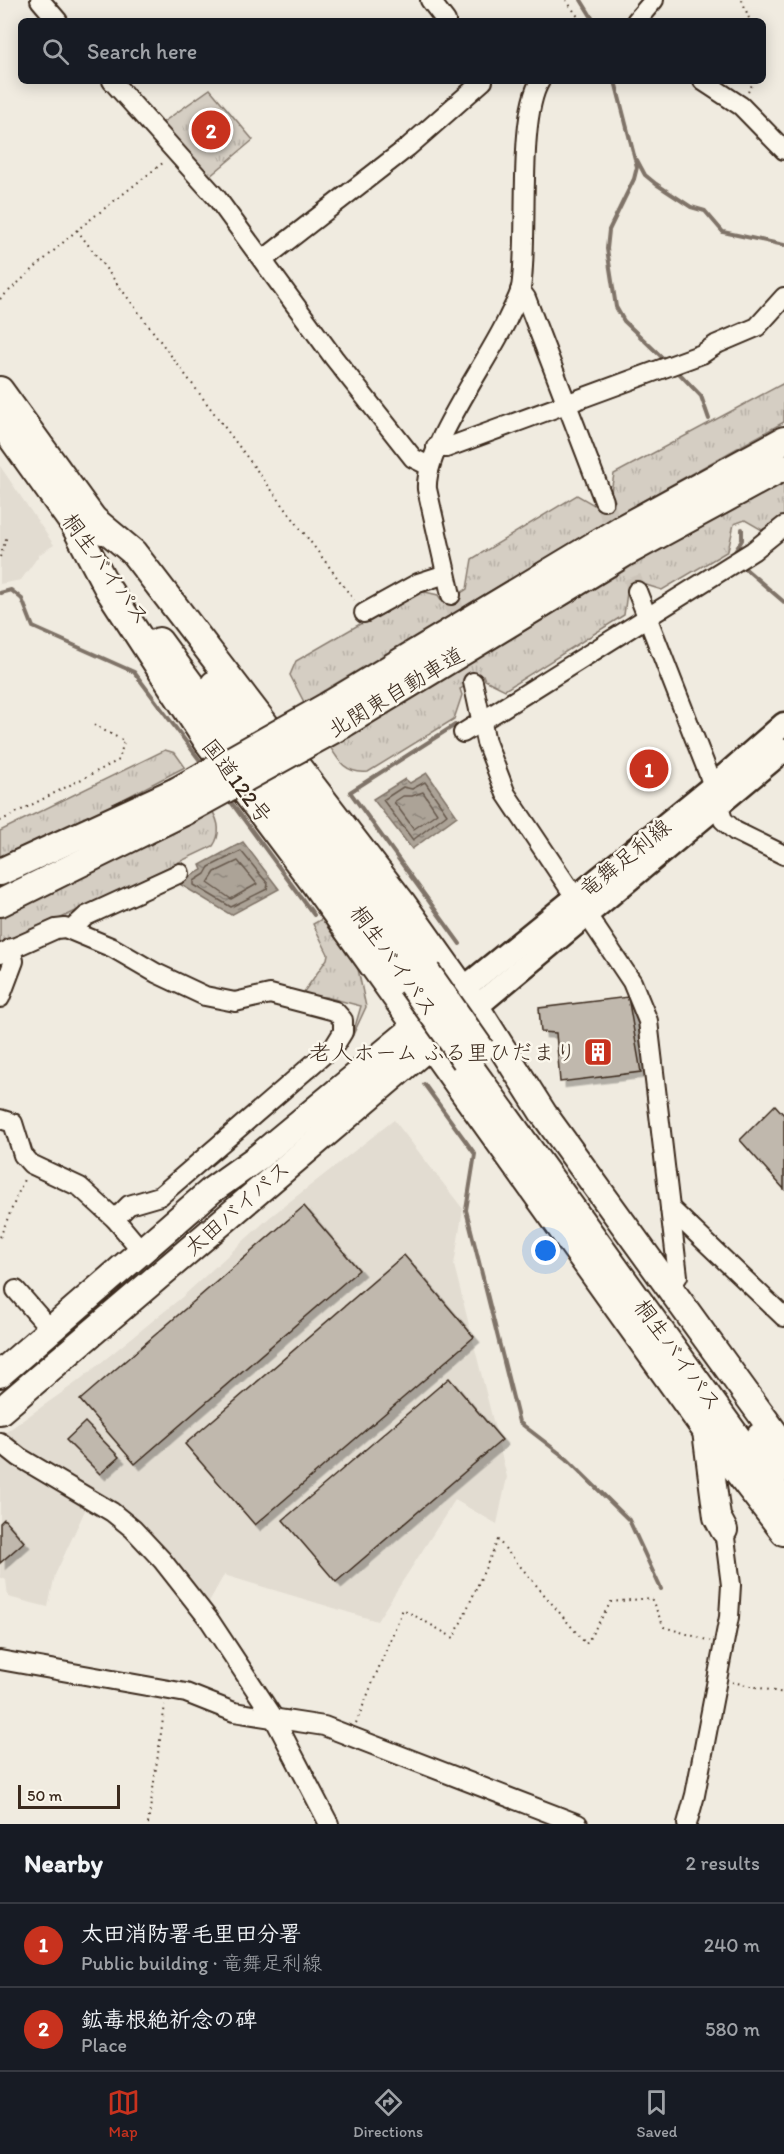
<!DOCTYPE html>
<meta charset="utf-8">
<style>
body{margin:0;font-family:Itim,"Klee One",sans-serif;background:#20242c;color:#f1f3f6}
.scale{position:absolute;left:18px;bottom:15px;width:102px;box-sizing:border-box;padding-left:6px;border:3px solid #3b2a1e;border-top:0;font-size:16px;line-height:21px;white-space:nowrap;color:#3b2a1e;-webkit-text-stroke:4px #fbf7ec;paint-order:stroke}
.you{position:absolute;left:546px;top:1251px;width:21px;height:21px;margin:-15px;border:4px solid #fff;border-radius:50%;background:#1a73e8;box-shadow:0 0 0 9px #1a73e833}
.badge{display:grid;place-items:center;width:39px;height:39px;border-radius:50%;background:#c8321e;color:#fff;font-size:20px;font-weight:700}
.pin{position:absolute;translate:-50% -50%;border:3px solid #fff;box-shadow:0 2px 6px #0006}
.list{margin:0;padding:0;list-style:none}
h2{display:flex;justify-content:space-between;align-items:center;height:78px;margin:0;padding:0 24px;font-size:26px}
h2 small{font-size:20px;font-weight:400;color:#9ea1a6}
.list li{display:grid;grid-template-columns:39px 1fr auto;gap:18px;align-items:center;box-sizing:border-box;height:84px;padding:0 24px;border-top:2px solid #363941}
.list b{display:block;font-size:22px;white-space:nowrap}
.list p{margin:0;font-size:20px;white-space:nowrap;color:#9ea1a6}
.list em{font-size:20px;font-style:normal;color:#9ea1a6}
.icon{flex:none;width:33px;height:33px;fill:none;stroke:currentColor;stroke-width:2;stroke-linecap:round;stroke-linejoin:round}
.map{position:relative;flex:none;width:784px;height:1824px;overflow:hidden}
.search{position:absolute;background:#171b24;box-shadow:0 3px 15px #0003;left:18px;right:18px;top:18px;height:66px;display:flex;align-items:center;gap:15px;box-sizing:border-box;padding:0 21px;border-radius:9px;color:#9ea1a6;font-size:22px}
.sheet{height:246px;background:#171b24}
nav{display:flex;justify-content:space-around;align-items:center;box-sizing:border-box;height:84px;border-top:2px solid #363941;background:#171b24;font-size:16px;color:#9ea1a6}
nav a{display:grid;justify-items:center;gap:3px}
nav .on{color:#c8321e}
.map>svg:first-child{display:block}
.built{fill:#e2dcd1}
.grass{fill:url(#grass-tufts);stroke:#887c70;stroke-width:1.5}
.water{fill:url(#water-ripples);stroke:#7f7367;stroke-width:1.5}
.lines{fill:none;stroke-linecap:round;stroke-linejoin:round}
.shore{stroke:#685a4e;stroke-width:1.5}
.stream{stroke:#7f7367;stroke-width:4}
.building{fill:#c0b8ad;stroke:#3b2a1e;stroke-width:1.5;filter:url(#shadow)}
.minor-tunnel{stroke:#ccc4b9;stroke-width:18;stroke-dasharray:18 9;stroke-linecap:butt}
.minor-casing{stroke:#3b2a1e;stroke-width:22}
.major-casing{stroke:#3b2a1e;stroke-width:27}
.highway-casing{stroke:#3b2a1e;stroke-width:30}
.path{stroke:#3b2a1e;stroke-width:2;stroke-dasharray:1.5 4.5;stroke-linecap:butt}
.minor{stroke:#fbf7ec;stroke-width:18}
.major{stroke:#fbf7ec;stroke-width:22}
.highway{stroke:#fbf7ec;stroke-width:26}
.highway-bridge-casing{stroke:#3b2a1e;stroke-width:30;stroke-linecap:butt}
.highway-bridge{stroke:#fbf7ec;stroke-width:26}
.labels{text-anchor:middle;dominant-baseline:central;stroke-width:5;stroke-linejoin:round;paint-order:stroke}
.street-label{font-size:22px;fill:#3b2a1e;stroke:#fbf7ec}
.poi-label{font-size:22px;fill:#3b2a1e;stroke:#fbf7ec;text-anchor:end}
</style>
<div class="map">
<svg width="784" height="1824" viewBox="0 0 784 1824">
<defs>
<pattern id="grass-tufts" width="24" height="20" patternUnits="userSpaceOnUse" patternTransform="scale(1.5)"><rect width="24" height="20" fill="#d5cec3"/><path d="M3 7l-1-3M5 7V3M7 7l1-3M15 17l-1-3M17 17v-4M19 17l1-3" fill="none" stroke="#b8b1a7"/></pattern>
<pattern id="water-ripples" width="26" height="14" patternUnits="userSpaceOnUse" patternTransform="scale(1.5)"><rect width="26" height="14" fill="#aca397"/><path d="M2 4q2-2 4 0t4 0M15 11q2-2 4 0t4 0" fill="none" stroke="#8d857b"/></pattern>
<filter id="shadow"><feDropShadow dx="5.5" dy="5.5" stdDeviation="0" flood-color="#0004"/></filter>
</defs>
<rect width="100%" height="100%" fill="#f0ebe0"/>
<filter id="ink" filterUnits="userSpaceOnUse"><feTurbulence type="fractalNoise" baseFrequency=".0167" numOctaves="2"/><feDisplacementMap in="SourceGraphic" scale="12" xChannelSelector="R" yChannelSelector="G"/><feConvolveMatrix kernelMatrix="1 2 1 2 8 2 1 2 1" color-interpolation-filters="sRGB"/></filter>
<g filter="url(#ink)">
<g class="built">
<path d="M0,466L54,545L40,554L21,580L0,584Z"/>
<path d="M394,1120L463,1209L454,1265L507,1477L497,1524L455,1500L377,1621L224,1575L206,1607L136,1522L22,1449L6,1432L77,1382L181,1298L270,1217Z"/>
<path d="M0,1454L87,1506L55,1575L48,1607L8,1597L6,1580L0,1577Z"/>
</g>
<g class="grass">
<path d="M210,89L253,140L209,177L162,123Z"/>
<path d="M784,383V422L621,513L320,693L321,696L305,704L290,675L296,661L360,624L369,622L421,591L438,595L444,604L467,589L472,559L577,495L601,509L615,501L611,492L614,474Z"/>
<path d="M784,480V518L762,530L745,520L734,524L728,551L662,590L643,584L640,579L628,585L624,615L505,690L485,680L483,675L460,689L462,695L454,719L368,772C346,774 339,762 329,745L345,734L348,737L680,537Z"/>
<path d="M165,750L175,753L185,767L97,813L0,857V831Z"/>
<path d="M211,809C219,821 222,833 213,846L0,947V916L197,822L194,816Z"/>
<path d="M322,919L358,969L366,1007L352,1037L361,1006L326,997L301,996L327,959L328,954L313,924Z"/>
</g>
<g class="water">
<path d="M427,773L457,816L412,849L373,799L405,779L410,783Z"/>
<path d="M243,842L279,889L231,915L178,883L202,870L200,865Z"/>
</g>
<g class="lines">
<g class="shore">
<path d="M425,782L447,814L413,840L383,800L403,787L412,789Z"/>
<path d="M423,792L437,813L414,829L394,802L403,796H412Z"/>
<path d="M241,851L268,884L267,889L231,907L194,885V881L205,874L209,867Z"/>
<path d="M238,861L257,884L231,899L208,883L215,872Z"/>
</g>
<g class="stream">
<path d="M581,0L594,21"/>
<path d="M615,81L637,167L634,179L609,230L607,249L616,307L624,321L667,362"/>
<path d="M637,160L645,175L656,184L691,207L705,211L723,232L784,245"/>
<path d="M677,371L701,396L709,419"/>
<path d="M733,555L742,540V529"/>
<path d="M741,565L784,602"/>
<path d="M0,593L11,590L22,599L33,627L134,672L204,766"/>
<path d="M508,694L528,682"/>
<path d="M455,725L350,792L460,944"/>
<path d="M228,798L314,915"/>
<path d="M424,1084L475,1154L466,1210L519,1422L567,1459L629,1520L661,1589"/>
</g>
</g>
<g class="building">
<path d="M628,997L641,1072L560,1082L556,1033L541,1032L539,1008Z"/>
<path d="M775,1105L784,1115V1189L740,1140Z"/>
<path d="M304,1206L359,1270L135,1464L80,1400Z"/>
<path d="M404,1255L474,1337L255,1525L185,1444Z"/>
<path d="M449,1378L502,1440L336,1582L283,1520Z"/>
<path d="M85,1422L119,1457L100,1474L66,1440Z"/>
<path d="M4,1519L24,1542L0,1563V1523Z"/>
</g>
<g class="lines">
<g class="minor-tunnel">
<path d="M604,501L637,591"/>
<path d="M451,595L473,682"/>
</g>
<g class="minor-casing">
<g id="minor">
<path d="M40,0L58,21"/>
<path d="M430,0L446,21"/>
<path d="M636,21L654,0"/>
<path d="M112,81L216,197L334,358L413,458L429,466"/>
<path d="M703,81L741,106L784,150"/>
<path d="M264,259L408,147L483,81"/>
<path d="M520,290L526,298L604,501"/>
<path d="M436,447L446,448L702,354L717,344L757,327L784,297"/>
<path d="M637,591L709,775L723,820L735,831L784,855"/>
<path d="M451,595L427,489C424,448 489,360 508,318C512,309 519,298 521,288C529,238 517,118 540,81"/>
<path d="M364,613L418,583L446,574"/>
<path d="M473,682L486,742L506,794L632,982L648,1021L678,1276L670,1288"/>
<path d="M463,733L753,551L784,526"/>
<path d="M71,930L86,916L180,873"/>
<path d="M0,954L56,929L65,928L113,948L156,973L205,996L235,1002L270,994L335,1011L343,1020V1032L335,1045L160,1196L129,1205L115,1219"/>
<path d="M0,998L14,961L11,948"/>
<path d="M0,1119L13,1123L23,1155L31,1164L80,1187L115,1219L141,1250"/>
<path d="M670,1208L784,1317"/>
<path d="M16,1290L51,1330"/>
<path d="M0,1442L19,1457L112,1512L133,1529L162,1560L210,1621L274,1718L329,1824"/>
<path d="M0,1660L186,1693L234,1712L324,1726L578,1824"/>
<path d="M687,1824L695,1795L729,1617L731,1585L724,1530"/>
</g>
</g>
<g class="major-casing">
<g id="major">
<path d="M463,989L713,786L784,724"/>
<path d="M476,1007L784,750"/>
</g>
</g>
<g class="highway-casing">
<g id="highway">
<path d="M0,390L102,531"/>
<path d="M0,422L84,539"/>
<path d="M92,518L133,552L403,904L476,1007L543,1113L784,1446"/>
<path d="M74,525L108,589L207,741L313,882L706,1431L784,1532"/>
<path d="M159,641L411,984"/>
<path d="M214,684L427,972"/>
<path d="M332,703L621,529L784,440"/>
<path d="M344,724L627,552L784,467"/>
<path d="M0,872L176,791"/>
<path d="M0,903L184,812"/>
<path d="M465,1060L784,1502"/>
<path d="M0,1374L212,1190L257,1158L430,1015"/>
<path d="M0,1411L443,1034"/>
<path d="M706,1431L717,1517L724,1530"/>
<path d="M760,1436L784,1469"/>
</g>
</g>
<g class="path">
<path d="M566,0L581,21"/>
<path d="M742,0L750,21"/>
<path d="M748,92L754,81"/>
<path d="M77,230L354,600"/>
<path d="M0,299L77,230L164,162"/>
<path d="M0,557L7,536"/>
<path d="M0,821L119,760L124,741L94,725"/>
<path d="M0,1237L25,1177"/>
<path d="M732,1682L784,1693"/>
<path d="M356,1723L403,1609L454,1638L498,1540L586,1644L611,1602L651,1598L664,1627L710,1641"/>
<path d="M148,1824L165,1705"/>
</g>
<use href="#minor" class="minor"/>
<use href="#major" class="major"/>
<use href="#highway" class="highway"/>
<g class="highway-bridge-casing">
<g id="highway-bridge">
<path d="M176,791L332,703"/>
<path d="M184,812L344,724"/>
<path d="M427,972L481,1049"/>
<path d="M411,984L465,1060"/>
</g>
</g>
<use href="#highway-bridge" class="highway-bridge"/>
</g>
</g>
<defs>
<g id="building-square" transform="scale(1.5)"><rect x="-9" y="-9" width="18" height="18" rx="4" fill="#c8321e" stroke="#fbf7ec"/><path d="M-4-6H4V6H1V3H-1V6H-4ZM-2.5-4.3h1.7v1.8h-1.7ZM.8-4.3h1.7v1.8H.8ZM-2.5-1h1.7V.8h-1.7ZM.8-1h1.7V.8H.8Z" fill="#fff"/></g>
</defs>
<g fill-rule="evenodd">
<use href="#building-square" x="598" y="1052"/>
</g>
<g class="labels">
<g class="street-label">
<text transform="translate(106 569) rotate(54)">桐生バイパス</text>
<text transform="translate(396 692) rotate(-31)">北関東自動車道</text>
<text transform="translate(237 781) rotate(53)">国道122号</text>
<text transform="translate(625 858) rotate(-39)">竜舞足利線</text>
<text transform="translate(394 961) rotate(54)">桐生バイパス</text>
<text transform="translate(237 1208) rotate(-41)">太田バイパス</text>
<text transform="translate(678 1355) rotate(54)">桐生バイパス</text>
</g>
<g class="poi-label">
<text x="577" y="1052">老人ホーム ふる里ひだまり</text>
</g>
</g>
</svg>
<div class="scale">50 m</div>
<div class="you"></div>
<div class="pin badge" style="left:649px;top:769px">1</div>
<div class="pin badge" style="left:211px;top:130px">2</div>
<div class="search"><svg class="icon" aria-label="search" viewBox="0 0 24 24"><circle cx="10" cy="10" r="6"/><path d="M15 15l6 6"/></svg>Search here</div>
</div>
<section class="sheet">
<h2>Nearby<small>2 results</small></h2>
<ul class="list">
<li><span class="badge">1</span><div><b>太田消防署毛里田分署</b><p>Public building · 竜舞足利線</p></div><em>240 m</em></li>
<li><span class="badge">2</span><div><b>鉱毒根絶祈念の碑</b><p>Place</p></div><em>580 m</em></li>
</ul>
</section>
<nav>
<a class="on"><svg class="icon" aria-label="map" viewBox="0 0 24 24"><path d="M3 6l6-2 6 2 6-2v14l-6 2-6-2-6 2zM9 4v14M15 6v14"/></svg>Map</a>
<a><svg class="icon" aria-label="directions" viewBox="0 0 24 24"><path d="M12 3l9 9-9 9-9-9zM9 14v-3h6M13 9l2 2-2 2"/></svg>Directions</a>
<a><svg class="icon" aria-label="saved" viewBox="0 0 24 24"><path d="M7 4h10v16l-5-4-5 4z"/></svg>Saved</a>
</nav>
